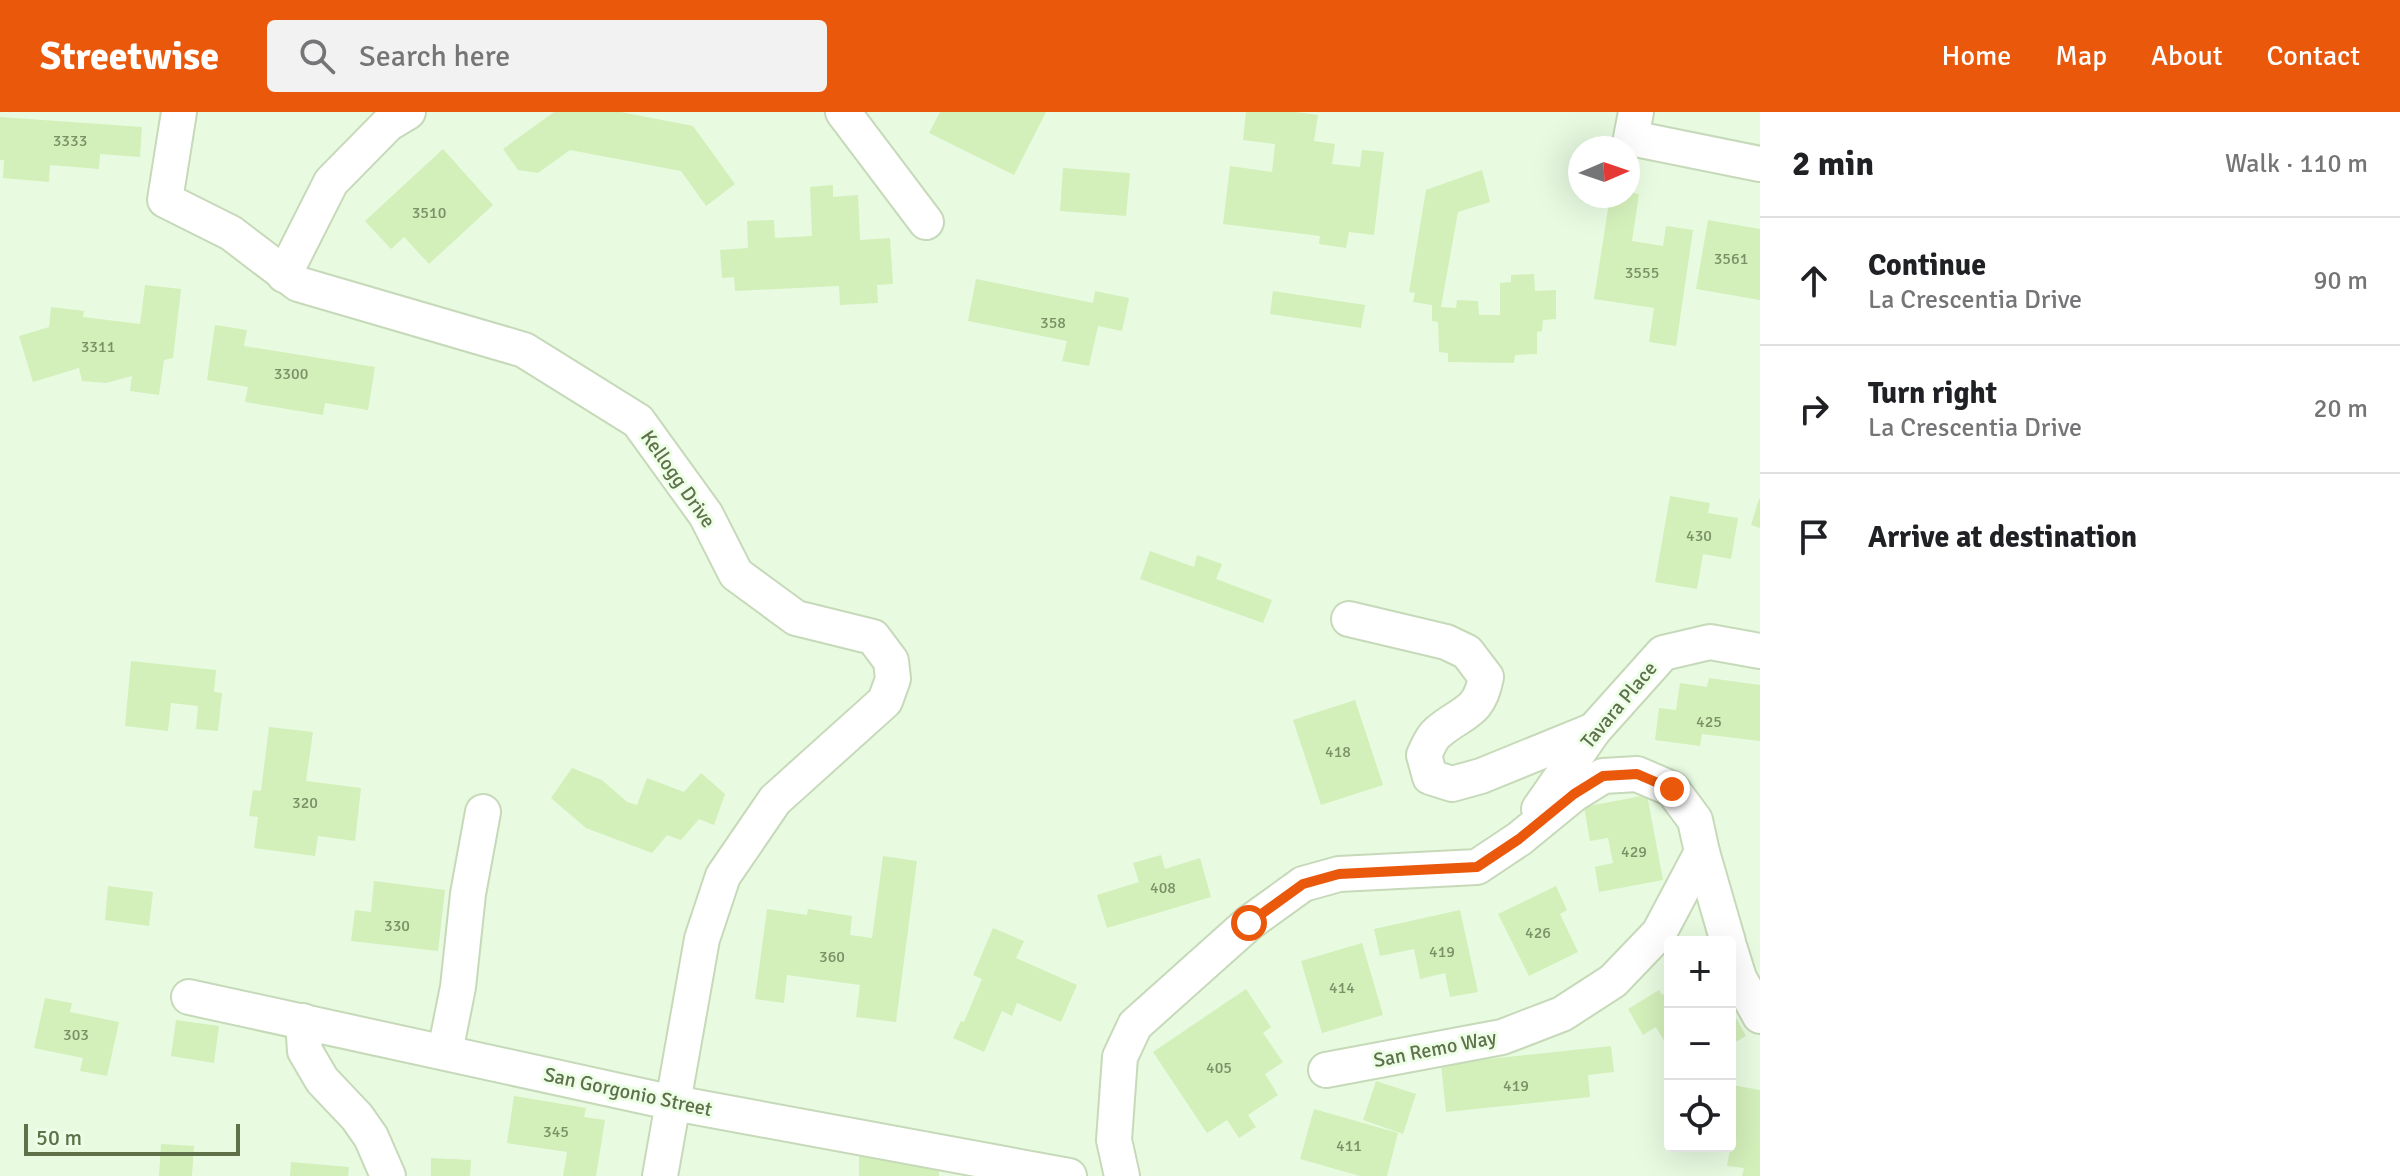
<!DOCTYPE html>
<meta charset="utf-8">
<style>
body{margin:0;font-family:Signika,sans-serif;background:#f2f2f2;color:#202124}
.controls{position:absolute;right:24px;bottom:24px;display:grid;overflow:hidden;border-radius:8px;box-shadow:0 8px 32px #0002}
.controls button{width:72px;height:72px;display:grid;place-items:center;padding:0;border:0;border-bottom:2px solid #e0e0e0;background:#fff;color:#202124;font:40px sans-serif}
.compass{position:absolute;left:1568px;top:24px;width:72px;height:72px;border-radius:50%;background:#fff;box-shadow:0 8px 32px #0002;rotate:88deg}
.scale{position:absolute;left:24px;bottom:20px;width:216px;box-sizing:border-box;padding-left:8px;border:4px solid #5e7149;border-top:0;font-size:22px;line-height:28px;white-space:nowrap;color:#5e7149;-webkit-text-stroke:6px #edfee7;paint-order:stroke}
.stop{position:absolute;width:24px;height:24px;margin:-18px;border:6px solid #ea580c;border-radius:50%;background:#fff}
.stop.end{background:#ea580c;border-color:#fff;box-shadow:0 2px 8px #0008}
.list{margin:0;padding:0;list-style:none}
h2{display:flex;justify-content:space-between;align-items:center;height:104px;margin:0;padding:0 32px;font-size:34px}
h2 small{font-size:26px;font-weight:400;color:#757577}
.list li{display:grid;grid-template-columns:52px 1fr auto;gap:24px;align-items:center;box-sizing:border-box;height:128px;padding:0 32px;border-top:2px solid #e0e0e0}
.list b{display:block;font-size:30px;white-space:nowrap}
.list p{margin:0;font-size:26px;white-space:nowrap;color:#757577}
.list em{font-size:26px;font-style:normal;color:#757577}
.icon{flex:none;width:44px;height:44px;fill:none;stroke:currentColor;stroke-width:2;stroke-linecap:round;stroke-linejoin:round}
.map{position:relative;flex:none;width:1760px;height:1064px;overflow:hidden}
header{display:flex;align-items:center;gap:48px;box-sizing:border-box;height:112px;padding:0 40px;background:#ea580c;color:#fff}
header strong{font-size:38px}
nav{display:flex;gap:44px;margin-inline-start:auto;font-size:28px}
.search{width:560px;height:72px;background:#f2f2f2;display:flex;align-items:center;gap:20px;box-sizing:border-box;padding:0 28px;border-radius:8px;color:#757577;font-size:30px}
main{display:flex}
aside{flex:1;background:#fff}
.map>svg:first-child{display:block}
.building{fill:#d3efba}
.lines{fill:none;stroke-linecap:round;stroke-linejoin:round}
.minor-casing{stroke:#c6d9b8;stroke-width:38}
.minor{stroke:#fff;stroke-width:34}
.route{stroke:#ea580c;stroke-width:10}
.labels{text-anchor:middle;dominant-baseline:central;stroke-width:6;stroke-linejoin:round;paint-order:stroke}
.number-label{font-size:16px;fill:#7b9065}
.street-label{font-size:20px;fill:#5e7149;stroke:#edfee7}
</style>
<header>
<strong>Streetwise</strong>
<div class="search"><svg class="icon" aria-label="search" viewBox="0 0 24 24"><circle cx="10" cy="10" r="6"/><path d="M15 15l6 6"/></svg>Search here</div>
<nav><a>Home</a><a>Map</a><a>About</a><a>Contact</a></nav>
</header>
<main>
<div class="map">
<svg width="1760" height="1064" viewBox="0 0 1760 1064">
<rect width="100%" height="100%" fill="#e8fbe1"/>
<g class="building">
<path d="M554,0H621L693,14L735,72L706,94L681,59L570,38L538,61L518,58L503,37Z"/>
<path d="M940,0H1046L1014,63L929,21Z"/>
<path d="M1246,0H1296L1318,3L1314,29L1335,32L1332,52L1360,55L1362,38L1384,40L1374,123L1349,120L1346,136L1319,132L1320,124L1223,112L1230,54L1272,60L1275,32L1243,28Z"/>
<path d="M0,5L142,15L140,45L100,42L99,57L50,53L49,70L3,66L4,48H0Z"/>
<path d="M443,37L493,93L429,152L404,125L391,137L365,109Z"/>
<path d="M1063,56L1130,61L1126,104L1060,99Z"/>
<path d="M1482,58L1490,90L1458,100L1441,195L1456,196L1457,188L1478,189L1479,203H1500V171L1511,170V163L1534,162L1535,179L1556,178V207L1543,208L1542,219L1537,220V242L1515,243L1514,251L1448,250V241L1439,240L1438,210L1432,209V193L1413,190L1415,181L1409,180L1426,78Z"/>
<path d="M833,73V85L858,83L860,128L890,126L893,172L877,173L878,191L840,193L839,174L735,179L734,165L722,166L720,138L748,136L747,109L774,108L775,126L812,124L810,75Z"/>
<path d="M1628,80L1639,82L1632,129L1663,134L1666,114L1693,118L1676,234L1649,230L1654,196L1594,187L1610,84H1628Z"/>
<path d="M1708,108L1760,117V188L1696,177Z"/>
<path d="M976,167L1093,191L1095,179L1129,186L1122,219L1098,214L1089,254L1062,249L1067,229L968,209Z"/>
<path d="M145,173L181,177L173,246L164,248L159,283L130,279L132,264L106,271L82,269L79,256L33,270L19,224L49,215L51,195L84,199L83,205L140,212Z"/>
<path d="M1273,179L1365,193L1361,216L1270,202Z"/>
<path d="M215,213L247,218L244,234L375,255L368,298L325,291L323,303L245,290L248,275L207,268Z"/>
<path d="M1670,384L1710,391L1708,401L1738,406L1731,447L1703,442L1697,477L1655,470Z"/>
<path d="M1759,387H1760V416L1751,413Z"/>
<path d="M1150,439L1194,455L1197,443L1222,452L1216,467L1272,488L1263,511L1140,467Z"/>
<path d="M131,549L216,558L214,580L222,581L218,619L196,617L198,594L171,591L168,619L125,614Z"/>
<path d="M1709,566L1760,573V629L1702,622L1700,634L1655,628L1659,596L1676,598L1680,571L1707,575Z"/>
<path d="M1355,588L1383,673L1321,693L1293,608Z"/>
<path d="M269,615L313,620L306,669L361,676L355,729L318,724L315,744L254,736L258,705L249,704L253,678L261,679Z"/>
<path d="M572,656L602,668L627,690L637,693L647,666L684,680L701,661L725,682L714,713L699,707L681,728L667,723L652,741L586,716L551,686Z"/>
<path d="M1647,683L1663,768L1599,780L1595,755L1613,751L1608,726L1590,729L1584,695Z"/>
<path d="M1161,743L1165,757L1200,746L1211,785L1107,816L1097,783L1139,770L1133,751Z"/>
<path d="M883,744L917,749L896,910L856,905L860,873L787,863L784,891L755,887L767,797L807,803L808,797L852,804L850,823L872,826Z"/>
<path d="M374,769L445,778L438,839L351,829L355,798L371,800Z"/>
<path d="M108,774L153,780L149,814L105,808Z"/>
<path d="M1556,774L1567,798L1560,802L1578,840L1529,864L1498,802Z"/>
<path d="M1460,798L1478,880L1450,885L1445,861L1420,867L1414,837L1380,844L1374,817Z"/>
<path d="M993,816L1024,829L1016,846L1077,873L1061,910L1017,891L1012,904L1002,899L984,940L953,926L961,909L964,910L982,867L973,863Z"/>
<path d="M1362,831L1383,903L1322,921L1301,849Z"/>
<path d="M1246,877L1271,915L1263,921L1283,950L1265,962L1278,983L1248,1003L1256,1015L1239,1026L1227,1008L1207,1021L1153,940Z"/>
<path d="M1659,878L1662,883L1670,879V939L1656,915L1643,923L1628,897Z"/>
<path d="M45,886L72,891L70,900L119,910L107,964L80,959L83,946L34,936Z"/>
<path d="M1730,895L1746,924L1730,933Z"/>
<path d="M176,908L219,914L214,951L171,944Z"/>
<path d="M1611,934L1614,960L1588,963L1590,985L1446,1000L1441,952Z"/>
<path d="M1376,969L1416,982L1403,1022L1363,1008Z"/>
<path d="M1732,973L1760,978V1064H1742L1744,1056L1727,1054L1732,1027H1730V985Z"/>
<path d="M514,984L586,996L584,1005L605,1008L596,1064H563L567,1040L507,1031Z"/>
<path d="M1314,997L1398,1021L1387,1064H1360L1300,1047Z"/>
<path d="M161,1032L194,1034L192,1064H159Z"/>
<rect x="859" y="1044" width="80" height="20"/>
<path d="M431,1046L471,1048L470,1064H431Z"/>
<path d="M291,1050L349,1055L348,1064H290Z"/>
</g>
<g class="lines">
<g class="minor-casing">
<g id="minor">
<path d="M179,0L165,88L231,121L298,172L524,238L638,309L706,403L736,462L796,506L873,525L891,549L893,567L885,589L775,688L723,764L702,827L660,1064"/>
<path d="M843,0L926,110"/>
<path d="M1636,0L1631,26L1760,52"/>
<path d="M284,163L331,70L388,12L408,0"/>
<path d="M1349,507L1446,530L1467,540L1486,565C1479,603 1462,599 1437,621C1431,626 1428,635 1424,643L1430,665L1452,672L1481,664L1594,618"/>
<path d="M1539,697L1594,618L1663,541L1710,530L1760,539"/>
<path d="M1730,837L1739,866L1760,904"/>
<path d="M189,885L674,991L1069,1064"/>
<path d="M303,909L305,939L322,968L357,1005L371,1025L388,1064"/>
<path d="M445,940L458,875L468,782L483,700"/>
<path d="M1326,958L1502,925L1562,902L1613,869L1659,821L1702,740"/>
<path d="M1122,1064L1114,1028L1120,945L1135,913L1249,811L1303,772L1339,762L1477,755L1519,727L1574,682L1603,664L1637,662L1672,677L1695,708L1702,740L1728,830"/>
</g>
</g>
<use href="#minor" class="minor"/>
</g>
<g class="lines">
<path class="route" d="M1249,811L1303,772L1339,762L1477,755L1519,727L1574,682L1603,664L1637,662L1672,677"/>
</g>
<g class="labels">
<g class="number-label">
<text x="70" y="29">3333</text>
<text x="429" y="101">3510</text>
<text x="1731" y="147">3561</text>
<text x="1642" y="161">3555</text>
<text x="1053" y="211">358</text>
<text x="98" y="235">3311</text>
<text x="291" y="262">3300</text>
<text x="1699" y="424">430</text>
<text x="1709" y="610">425</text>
<text x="1338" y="640">418</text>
<text x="305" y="691">320</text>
<text x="1634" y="740">429</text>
<text x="1163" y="776">408</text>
<text x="397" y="814">330</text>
<text x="1538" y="821">426</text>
<text x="1442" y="840">419</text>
<text x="832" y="845">360</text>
<text x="1342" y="876">414</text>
<text x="76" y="923">303</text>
<text x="1219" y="956">405</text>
<text x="1516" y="974">419</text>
<text x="556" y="1020">345</text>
<text x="1349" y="1034">411</text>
</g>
<g class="street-label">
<text transform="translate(678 367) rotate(55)">Kellogg Drive</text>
<text transform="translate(1619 593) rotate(-50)">Tavara Place</text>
<text transform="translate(1435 937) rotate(-11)">San Remo Way</text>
<text transform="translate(628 980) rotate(12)">San Gorgonio Street</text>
</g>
</g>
</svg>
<div class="controls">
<button>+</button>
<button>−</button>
<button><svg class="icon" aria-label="locate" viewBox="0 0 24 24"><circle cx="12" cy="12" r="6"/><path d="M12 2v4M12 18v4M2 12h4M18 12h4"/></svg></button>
</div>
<svg class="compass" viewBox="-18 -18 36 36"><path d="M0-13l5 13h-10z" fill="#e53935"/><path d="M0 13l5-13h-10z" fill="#757577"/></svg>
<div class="scale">50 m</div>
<div class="stop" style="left:1249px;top:811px"></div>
<div class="stop end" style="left:1672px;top:677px"></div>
</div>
<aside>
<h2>2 min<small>Walk · 110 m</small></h2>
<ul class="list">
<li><svg class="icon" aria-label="ahead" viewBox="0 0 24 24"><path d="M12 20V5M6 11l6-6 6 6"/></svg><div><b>Continue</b><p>La Crescentia Drive</p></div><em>90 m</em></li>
<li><svg class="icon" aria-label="right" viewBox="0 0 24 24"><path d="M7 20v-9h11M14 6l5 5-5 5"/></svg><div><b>Turn right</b><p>La Crescentia Drive</p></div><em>20 m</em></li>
<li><svg class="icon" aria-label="arrive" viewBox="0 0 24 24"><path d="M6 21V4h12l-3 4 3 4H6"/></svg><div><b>Arrive at destination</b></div></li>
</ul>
</aside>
</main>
